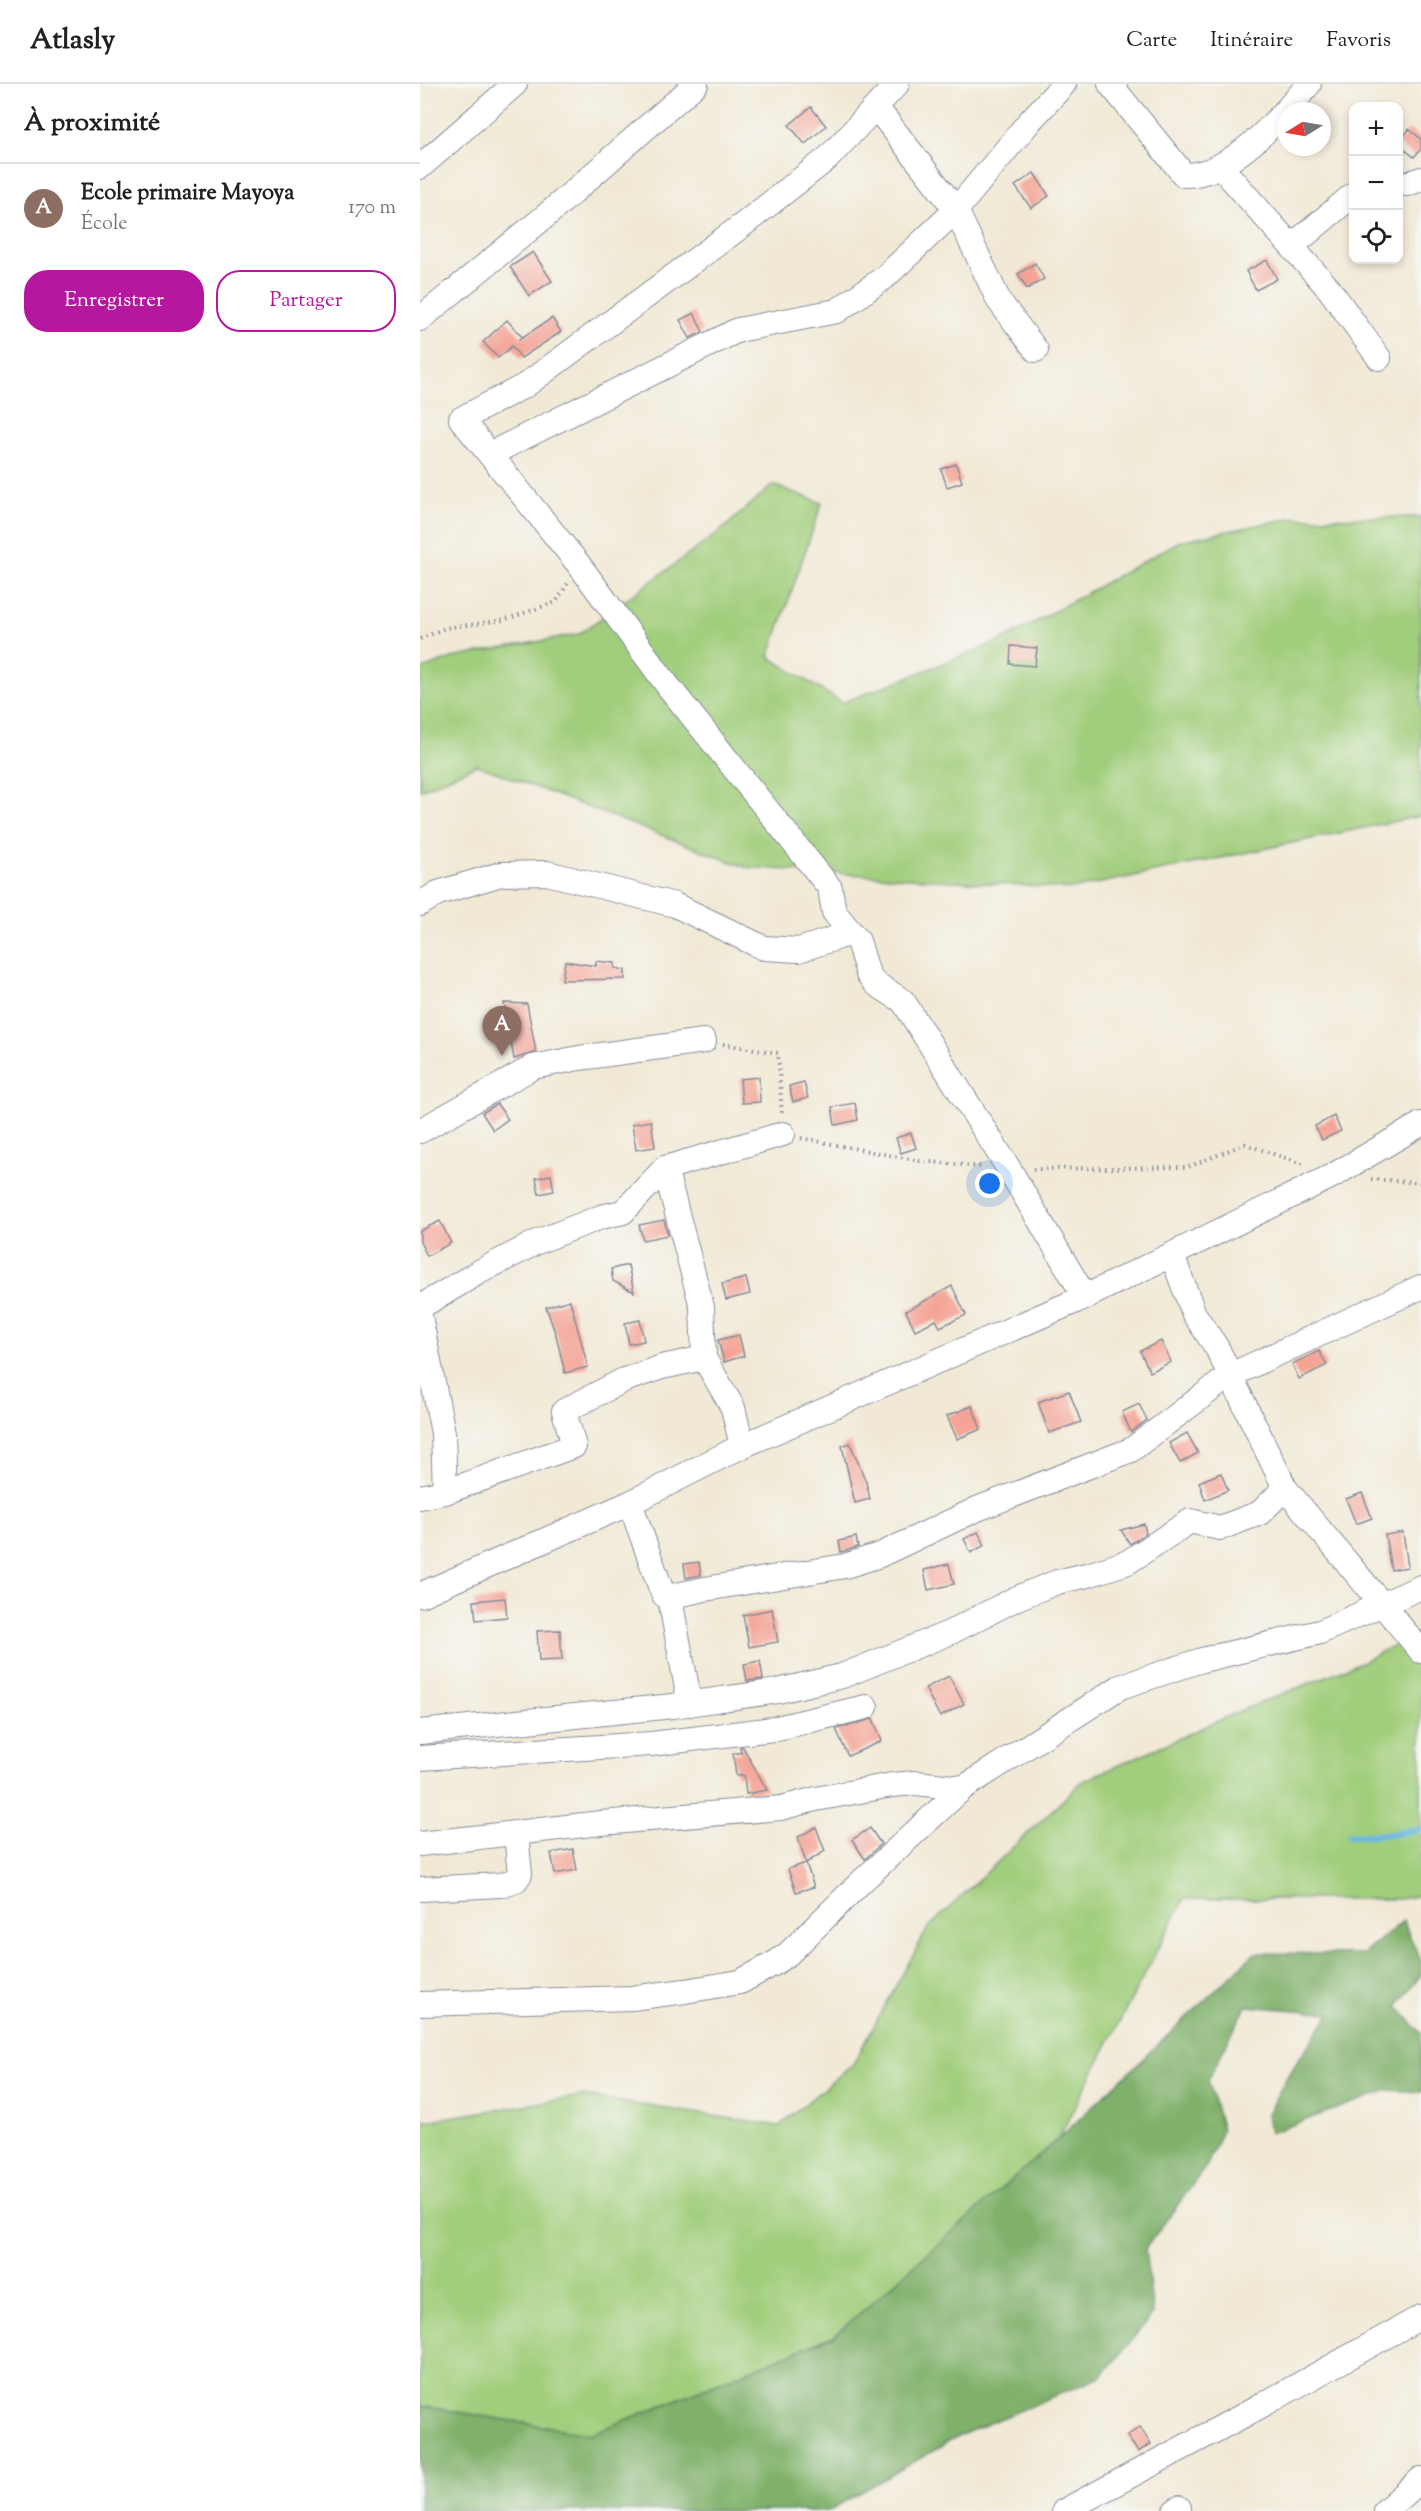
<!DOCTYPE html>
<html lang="fr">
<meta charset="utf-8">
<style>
body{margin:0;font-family:"Sorts Mill Goudy",serif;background:#f2f2f2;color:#202124}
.controls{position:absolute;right:18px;top:18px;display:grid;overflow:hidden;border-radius:12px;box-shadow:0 3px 9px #0003}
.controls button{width:54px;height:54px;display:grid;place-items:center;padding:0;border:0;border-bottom:2px solid #e0e0e0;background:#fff;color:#202124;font:30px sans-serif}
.compass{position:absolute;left:857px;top:18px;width:54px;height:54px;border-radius:50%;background:#fff;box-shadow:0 3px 9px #0003;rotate:259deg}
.you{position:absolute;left:570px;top:1100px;width:21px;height:21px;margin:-15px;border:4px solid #fff;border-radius:50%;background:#1a73e8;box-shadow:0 0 0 9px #1a73e833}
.badge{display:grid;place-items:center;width:39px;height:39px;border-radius:50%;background:#b5179e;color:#fff;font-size:20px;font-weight:700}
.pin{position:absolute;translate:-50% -50px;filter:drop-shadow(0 2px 3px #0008)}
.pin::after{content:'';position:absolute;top:32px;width:21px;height:18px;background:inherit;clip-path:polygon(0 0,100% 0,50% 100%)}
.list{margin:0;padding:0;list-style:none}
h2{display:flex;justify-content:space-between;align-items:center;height:78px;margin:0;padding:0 24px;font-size:26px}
h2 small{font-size:20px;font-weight:400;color:#757577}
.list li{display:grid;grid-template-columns:39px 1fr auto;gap:18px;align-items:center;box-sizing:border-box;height:90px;padding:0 24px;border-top:2px solid #e0e0e0}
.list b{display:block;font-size:22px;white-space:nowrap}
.list p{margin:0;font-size:20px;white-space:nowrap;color:#757577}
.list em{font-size:20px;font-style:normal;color:#757577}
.actions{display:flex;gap:12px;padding:18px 24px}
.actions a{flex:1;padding:14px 0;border:2px solid #b5179e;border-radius:24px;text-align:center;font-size:21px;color:#b5179e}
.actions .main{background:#b5179e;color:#fff}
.icon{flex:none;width:33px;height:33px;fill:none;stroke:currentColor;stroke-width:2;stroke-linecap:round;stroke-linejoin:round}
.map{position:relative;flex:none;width:1001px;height:2427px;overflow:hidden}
header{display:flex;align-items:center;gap:36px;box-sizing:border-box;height:84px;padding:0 30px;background:#fff;border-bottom:2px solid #e0e0e0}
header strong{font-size:28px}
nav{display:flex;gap:33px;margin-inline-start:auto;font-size:21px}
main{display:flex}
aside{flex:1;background:#fff}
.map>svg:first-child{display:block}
.green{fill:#a1ce7b;stroke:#5e7e6c;stroke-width:1.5}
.forest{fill:#80b16b;stroke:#4e7064;stroke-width:1.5}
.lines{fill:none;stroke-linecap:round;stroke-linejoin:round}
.stream{stroke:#6ab7e4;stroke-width:6}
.building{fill:#f4a394}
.minor-casing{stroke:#868c9a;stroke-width:26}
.path{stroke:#868c9a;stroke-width:4;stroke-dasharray:1.5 4.5;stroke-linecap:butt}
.minor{stroke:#fff;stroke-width:24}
</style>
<header>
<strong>Atlasly</strong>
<nav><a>Carte</a><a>Itinéraire</a><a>Favoris</a></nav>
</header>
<main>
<aside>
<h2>À proximité<small></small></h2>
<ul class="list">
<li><span class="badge" style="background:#8d6e63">A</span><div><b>Ecole primaire Mayoya</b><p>École</p></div><em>170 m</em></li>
</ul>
<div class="actions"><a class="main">Enregistrer</a><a>Partager</a></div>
</aside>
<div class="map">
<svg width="1001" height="2427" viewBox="0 0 1001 2427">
<rect width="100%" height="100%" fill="#f6f6f2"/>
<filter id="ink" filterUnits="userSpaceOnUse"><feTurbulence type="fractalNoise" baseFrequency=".0167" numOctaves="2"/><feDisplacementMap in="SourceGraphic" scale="12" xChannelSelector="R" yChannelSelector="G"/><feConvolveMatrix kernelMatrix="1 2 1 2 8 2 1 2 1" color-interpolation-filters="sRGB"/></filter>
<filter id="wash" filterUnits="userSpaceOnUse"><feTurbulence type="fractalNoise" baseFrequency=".008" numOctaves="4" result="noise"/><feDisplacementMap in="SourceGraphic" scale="24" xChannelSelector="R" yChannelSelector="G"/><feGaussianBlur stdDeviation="1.35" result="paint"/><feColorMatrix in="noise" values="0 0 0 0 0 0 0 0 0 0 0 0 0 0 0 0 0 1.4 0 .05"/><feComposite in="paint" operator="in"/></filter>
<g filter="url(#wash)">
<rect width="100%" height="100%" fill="#f1e9d5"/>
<g class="green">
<path d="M353,401L402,419L349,573L422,619L583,556L760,457L871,434L1001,433V732L652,805L325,783L57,681L0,706V586L32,574L159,550L298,449Z"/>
<path d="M1001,1547V1811L979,1815H764L638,2055L414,2252L170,2350L0,2322V2038L162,2012L359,2042L433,1980L508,1844L663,1697L818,1628L944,1577Z"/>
</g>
<path class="forest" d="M983,1837L1001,1877V1891L977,1922L1001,1949V2008L968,2006L850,2049L847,2030L867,1993L910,1929L826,1922L788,1996L802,2046L787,2081L725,2165L733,2230L681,2293L541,2351L408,2427H0V2322L171,2350L414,2252L638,2055L835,1869L943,1870Z"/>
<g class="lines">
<path class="stream" d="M929,1752L973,1750L1001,1745"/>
</g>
<g id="blocks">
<g class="building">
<path d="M391,23L406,42L385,60L369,41Z"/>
<path d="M989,45L1001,55V65L994,73L978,60Z"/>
<path d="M614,89L629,112L611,124L595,102Z"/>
<path d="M113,168L132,197L109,212L90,183Z"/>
<path d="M847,176L857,195L836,206L826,187Z"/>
<path d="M615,179L624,195L607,205L598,190Z"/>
<path d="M274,229L283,248L270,254L260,236Z"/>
<path d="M132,234L141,248L101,274L92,262L78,274L63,258L87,236L102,253L98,256Z"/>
<path d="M536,380L542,398L527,403L521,385Z"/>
<path d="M591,562L617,564L615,582L590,580Z"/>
<path d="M145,877L176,882V877L195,879V884L205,886V895L142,896Z"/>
<path d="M84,919L107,920L116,968L94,975Z"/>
<path d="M339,993L340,1018L322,1019L320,995Z"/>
<path d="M384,998L388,1014L373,1018L369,1002Z"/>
<path d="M435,1019L438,1036L415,1041L412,1023Z"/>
<path d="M77,1020L88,1035L73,1046L62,1029Z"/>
<path d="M914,1032L921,1047L902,1056L895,1042Z"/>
<path d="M231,1037L235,1063L216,1066L212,1040Z"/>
<path d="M491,1049L496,1064L481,1069L476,1054Z"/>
<path d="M131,1091L134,1107L119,1110L116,1094Z"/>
<path d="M244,1136L248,1151L223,1156L219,1141Z"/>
<path d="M20,1137L31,1159L7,1172L0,1158V1147Z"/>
<path d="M208,1181L214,1208L193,1197L191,1185Z"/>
<path d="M326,1194L330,1210L306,1216L302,1200Z"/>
<path d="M532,1202L546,1231L520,1243L516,1236L495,1246L486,1227Z"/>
<path d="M150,1216L168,1283L145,1289L136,1251L126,1223Z"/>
<path d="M220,1236L224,1257L209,1260L205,1239Z"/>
<path d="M319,1251L324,1272L304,1278L298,1256Z"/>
<path d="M741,1257L751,1278L730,1288L720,1267Z"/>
<path d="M899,1267L907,1281L879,1295L872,1280Z"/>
<path d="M649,1307L661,1338L629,1349L618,1318Z"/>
<path d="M719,1320L727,1336L711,1348L702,1328Z"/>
<path d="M552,1322L561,1345L537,1355L527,1332Z"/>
<path d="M767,1349L778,1369L760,1379L749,1359Z"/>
<path d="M430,1359L446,1398L450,1415L435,1419L422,1362Z"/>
<path d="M801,1389L808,1406L785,1416L779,1398Z"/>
<path d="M942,1409L952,1434L936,1440L926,1415Z"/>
<path d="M724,1440L726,1449L710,1460L701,1446Z"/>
<path d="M558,1448L565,1461L551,1469L544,1455Z"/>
<path d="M983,1448L988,1483L971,1486L965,1451Z"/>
<path d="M436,1453L438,1463L421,1468L419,1457Z"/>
<path d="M279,1478L281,1491L266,1494L264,1480Z"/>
<path d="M529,1480L534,1500L508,1506L504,1486Z"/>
<path d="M85,1514L87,1533L56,1536L54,1517Z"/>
<path d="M352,1525L358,1558L329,1563L323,1531Z"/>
<path d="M140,1546L142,1576L119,1577L117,1547Z"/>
<path d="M340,1577L343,1595L327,1597L324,1580Z"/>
<path d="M529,1592L544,1620L520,1633L505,1604Z"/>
<path d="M453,1635L462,1657L428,1672L416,1645Z"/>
<path d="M320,1663H323L347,1706L326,1710L324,1691L316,1692L313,1669H321Z"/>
<path d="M396,1743L405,1767L386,1779L378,1753Z"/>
<path d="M450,1744L461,1760L445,1775L432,1756Z"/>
<path d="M153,1765L157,1786L135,1790L131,1769Z"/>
<path d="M386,1779L394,1803L376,1808L368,1785Z"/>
<path d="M720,2343L731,2360L718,2368L707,2352Z"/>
</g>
</g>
</g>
<g filter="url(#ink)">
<use href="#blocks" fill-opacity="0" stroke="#868c9a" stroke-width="1.5"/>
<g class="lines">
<g class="minor-casing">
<g id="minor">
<path d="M477,0L408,74L320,143L106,301L41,335L160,482L248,602L410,804L414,828L438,857L448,890L456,900L483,917L589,1085L665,1213"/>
<path d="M690,0L764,91C811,92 861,33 889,0"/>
<path d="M456,23L536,126L579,217L616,266"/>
<path d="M800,82L910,206L959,274"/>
<path d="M0,83L95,0"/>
<path d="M978,98L987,100L1001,95"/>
<path d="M872,162L934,110"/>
<path d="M0,235L128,130L276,0"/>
<path d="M70,370L318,246L417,227L465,193L536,126L610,37L644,0"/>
<path d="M0,820L18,809L81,790L127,789L255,821L344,864L379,866L431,849"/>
<path d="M0,1047L113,983L159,974L284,957"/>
<path d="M245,1084L282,1223L284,1274L313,1324L322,1362"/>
<path d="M752,1171L774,1230L797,1264L865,1404L1001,1567"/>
<path d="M0,1223L59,1188L117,1158L181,1133L203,1128L245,1084L363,1050"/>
<path d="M0,1232L23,1349L25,1408"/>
<path d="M0,1413L25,1408L154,1362L144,1327L204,1296L242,1283L284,1274"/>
<path d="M210,1419L240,1502L244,1511L250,1515L270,1620"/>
<path d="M0,1511L210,1419L322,1362L665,1213L914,1091L1001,1040"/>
<path d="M250,1515L257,1511L285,1505L425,1482L460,1471L557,1425L711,1366L809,1292L1001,1203"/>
<path d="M0,1648L253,1622L358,1607L422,1592L529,1549L597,1514L637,1498L671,1490L708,1478L770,1437L800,1444L840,1429L865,1404"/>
<path d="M0,1674L231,1660L353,1645L446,1623"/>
<path d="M0,1760L181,1739L361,1724L396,1715L472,1701L496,1699L543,1704"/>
<path d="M0,1805L81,1801L96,1796L100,1790L96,1750"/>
<path d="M0,1920L212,1914L265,1907L320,1898L355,1879L368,1870L442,1797L543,1704L700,1603L782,1576L900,1548L1001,1503"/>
<path d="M644,2427L828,2329L1001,2233"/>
<path d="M755,2427L759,2424"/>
<path d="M965,2427L1001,2395"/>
</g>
</g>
<g class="path">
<path d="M0,555L25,544L84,536L136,518L148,499"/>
<path d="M303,960L358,969L362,1032"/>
<path d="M381,1054L500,1077L563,1083"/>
<path d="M613,1085L768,1083L825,1060L885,1081"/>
<path d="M951,1095L1001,1099"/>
</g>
<use href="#minor" class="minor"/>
</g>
</g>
</svg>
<div class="controls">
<button>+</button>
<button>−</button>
<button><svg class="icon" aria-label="locate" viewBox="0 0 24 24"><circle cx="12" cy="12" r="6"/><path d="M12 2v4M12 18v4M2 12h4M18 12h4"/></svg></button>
</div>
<svg class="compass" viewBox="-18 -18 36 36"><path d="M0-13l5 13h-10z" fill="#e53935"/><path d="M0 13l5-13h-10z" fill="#757577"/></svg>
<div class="you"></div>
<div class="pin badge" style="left:82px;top:972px;background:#8d6e63">A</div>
</div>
</main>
